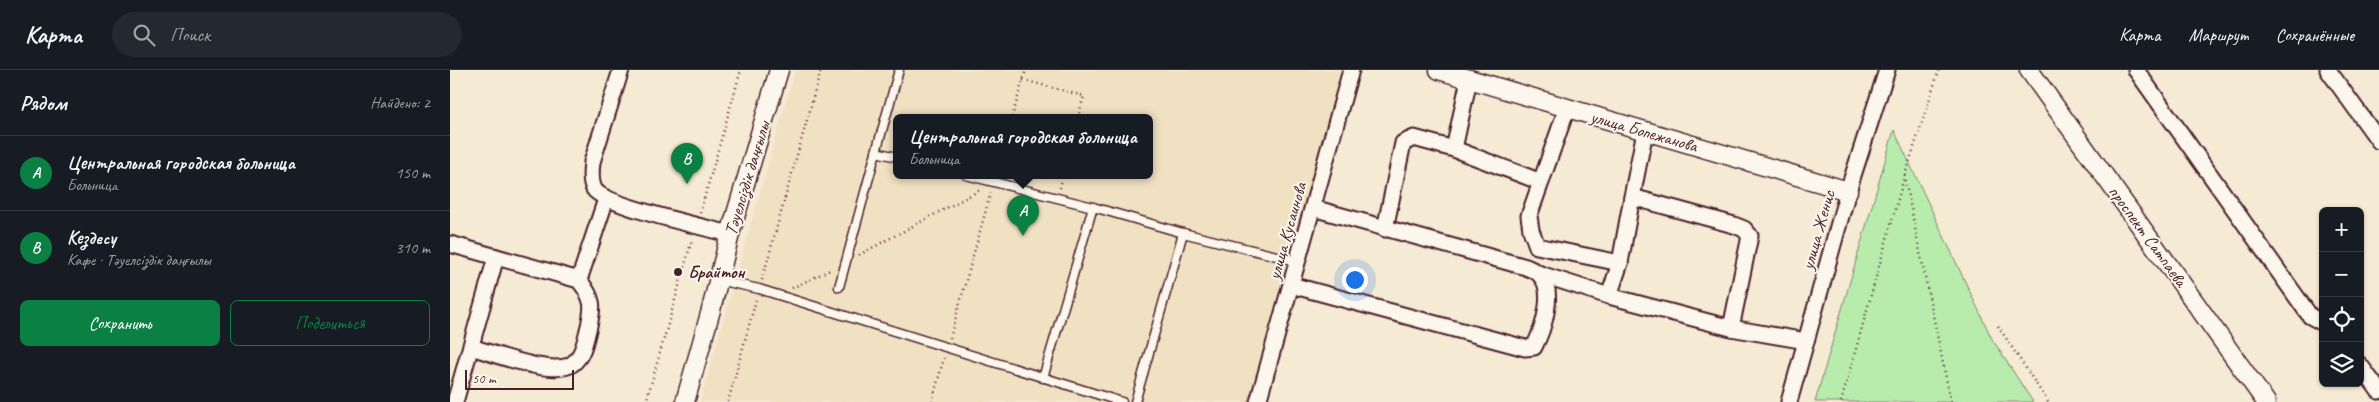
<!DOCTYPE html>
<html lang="ru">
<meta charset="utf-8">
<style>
body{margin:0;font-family:Caveat,sans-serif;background:#242831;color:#f1f3f6}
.controls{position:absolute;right:15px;bottom:15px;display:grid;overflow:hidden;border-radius:8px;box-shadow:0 1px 4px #0004}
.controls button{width:45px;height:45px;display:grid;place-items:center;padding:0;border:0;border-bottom:1px solid #363941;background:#171b24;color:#f1f3f6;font:25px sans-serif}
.scale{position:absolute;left:15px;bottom:12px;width:109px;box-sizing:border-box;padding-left:5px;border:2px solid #4a1f2b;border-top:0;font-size:14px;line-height:18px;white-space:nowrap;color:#4a1f2b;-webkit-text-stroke:4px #fbf7ec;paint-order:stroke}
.you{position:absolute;left:904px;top:209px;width:18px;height:18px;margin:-12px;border:4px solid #fff;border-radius:50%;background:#1a73e8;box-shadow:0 0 0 8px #1a73e833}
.badge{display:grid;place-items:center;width:32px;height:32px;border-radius:50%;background:#0b8043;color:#fff;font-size:16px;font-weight:700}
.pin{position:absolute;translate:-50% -41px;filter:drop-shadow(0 1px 2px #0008)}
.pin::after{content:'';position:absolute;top:26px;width:18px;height:15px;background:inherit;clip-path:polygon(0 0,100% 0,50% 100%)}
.popup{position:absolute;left:443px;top:44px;width:260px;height:65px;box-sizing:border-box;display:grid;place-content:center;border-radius:8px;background:#171b24;filter:drop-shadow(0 1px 4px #0005);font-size:16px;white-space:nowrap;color:#9ea1a6}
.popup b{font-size:19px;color:#f1f3f6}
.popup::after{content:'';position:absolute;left:50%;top:100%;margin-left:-10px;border:10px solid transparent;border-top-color:#171b24}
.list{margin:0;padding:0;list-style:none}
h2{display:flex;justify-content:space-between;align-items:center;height:65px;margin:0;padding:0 20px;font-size:21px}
h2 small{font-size:16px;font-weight:400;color:#9ea1a6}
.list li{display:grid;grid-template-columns:32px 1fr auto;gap:15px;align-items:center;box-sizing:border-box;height:75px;padding:0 20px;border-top:1px solid #363941}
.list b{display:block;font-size:19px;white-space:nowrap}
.list p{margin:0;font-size:16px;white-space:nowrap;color:#9ea1a6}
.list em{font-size:16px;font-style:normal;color:#9ea1a6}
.actions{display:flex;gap:10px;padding:15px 20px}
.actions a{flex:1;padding:11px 0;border:1px solid #0b8043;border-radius:8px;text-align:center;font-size:18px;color:#0b8043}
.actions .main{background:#0b8043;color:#fff}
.icon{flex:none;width:28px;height:28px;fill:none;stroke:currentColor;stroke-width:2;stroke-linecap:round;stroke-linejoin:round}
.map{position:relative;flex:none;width:1929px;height:332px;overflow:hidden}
header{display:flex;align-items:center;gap:30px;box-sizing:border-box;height:70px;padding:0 25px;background:#171b24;border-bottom:1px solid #363941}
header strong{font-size:24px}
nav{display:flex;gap:28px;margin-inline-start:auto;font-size:18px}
.search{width:350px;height:45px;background:#242831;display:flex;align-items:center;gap:12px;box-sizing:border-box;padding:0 18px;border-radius:28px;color:#9ea1a6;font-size:19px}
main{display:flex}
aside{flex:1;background:#171b24}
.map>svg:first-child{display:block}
.built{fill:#f1e1c3;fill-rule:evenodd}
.green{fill:#b8ecad;stroke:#81866c}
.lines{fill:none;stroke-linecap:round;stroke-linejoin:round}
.service-casing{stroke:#4a1f2b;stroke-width:11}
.minor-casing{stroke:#4a1f2b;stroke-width:19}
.tertiary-casing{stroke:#4a1f2b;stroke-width:21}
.path{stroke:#4a1f2b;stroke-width:2.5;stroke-dasharray:1 4;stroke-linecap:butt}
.service{stroke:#fbf7ec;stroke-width:8}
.minor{stroke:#fbf7ec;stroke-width:15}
.tertiary{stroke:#fbf7ec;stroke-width:18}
.poi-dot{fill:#4a1f2b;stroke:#fbf7ec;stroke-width:2}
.labels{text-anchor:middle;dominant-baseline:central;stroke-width:4;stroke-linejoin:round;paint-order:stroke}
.street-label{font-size:18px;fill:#4a1f2b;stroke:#fbf7ec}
.poi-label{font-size:18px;font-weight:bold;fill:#4a1f2b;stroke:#fbf7ec;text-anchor:start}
</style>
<header>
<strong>Карта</strong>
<div class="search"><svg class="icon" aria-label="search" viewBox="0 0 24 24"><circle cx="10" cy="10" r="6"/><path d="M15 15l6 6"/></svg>Поиск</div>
<nav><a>Карта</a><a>Маршрут</a><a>Сохранённые</a></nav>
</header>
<main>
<aside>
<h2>Рядом<small>Найдено: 2</small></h2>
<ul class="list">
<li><span class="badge">A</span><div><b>Центральная городская больница</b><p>Больница</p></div><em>150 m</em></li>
<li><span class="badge">B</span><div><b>Кездесу</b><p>Кафе · Тәуелсіздік даңғылы</p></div><em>310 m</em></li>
</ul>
<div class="actions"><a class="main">Сохранить</a><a>Поделиться</a></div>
</aside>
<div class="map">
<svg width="1929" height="332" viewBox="0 0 1929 332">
<rect width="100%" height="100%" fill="#f5ead4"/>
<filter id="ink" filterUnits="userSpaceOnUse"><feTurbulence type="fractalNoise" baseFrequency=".02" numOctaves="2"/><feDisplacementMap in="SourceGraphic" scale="10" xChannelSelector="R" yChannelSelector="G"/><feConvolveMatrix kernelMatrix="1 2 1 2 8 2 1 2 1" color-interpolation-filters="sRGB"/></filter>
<g filter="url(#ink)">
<path class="built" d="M345,0H895L801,332H250ZM447,47H699V105H447Z"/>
<path class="green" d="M1444,60L1542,269L1583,332H1365Z"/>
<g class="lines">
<g class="service-casing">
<g id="service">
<path d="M447,87L426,82L449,0"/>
<path d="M516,105L643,137"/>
<path d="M268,210L309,219L672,332"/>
<path d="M389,217L426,82"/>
<path d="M593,308L643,137L733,163L847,191"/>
<path d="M685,332L733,163"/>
</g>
</g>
<g class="minor-casing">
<g id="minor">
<path d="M171,0L142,92C141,101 140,111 144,119C153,135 257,158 280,164"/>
<path d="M1686,0L1860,246L1873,253"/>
<path d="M1878,0L1929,71"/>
<path d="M1117,38L1079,146L1081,160L1087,176L1170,193"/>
<path d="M1195,61L1182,127L1284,155L1294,159L1300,166L1281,258L1356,271"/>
<path d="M1004,79L1019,9"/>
<path d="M935,159L953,73L964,68L1004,79L1091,112"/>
<path d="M0,174L129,210C144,229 144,236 138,260C135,271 133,286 122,294C103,307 43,283 21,277"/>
<path d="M1090,204L1159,226L1170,193L1182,127"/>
<path d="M129,210L156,129"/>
<path d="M841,215L1075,278L1084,277C1093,260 1106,221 1090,205C1087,201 1080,199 1076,197L863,138"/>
<path d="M1159,226L1281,258"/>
<path d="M1910,295L1929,321"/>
<path d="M5,332L46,187"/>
<path d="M808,332L901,0"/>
<path d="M1339,332L1398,121L1437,0"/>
</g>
</g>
<g class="tertiary-casing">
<g id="tertiary">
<path d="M989,0L1398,121"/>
<path d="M1579,0L1816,332"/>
<path d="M235,332L261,240L280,164L329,0"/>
</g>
</g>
<g class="path">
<path d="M573,10L634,26L628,47"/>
<path d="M562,47L576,0"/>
<path d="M1455,110L1501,332"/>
<path d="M610,118L613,105"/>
<path d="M250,143L291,0"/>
<path d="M409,185L530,120"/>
<path d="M312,210L371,0"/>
<path d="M342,218L382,199"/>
<path d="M1548,256L1598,332"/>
<path d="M500,268L541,122"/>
<path d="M196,332L242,170"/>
<path d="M278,332L306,230"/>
<path d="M482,332L494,288"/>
<path d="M1391,332L1454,108L1489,0"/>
</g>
<use href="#service" class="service"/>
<use href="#minor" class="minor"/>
<use href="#tertiary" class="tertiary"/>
</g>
</g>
<circle class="poi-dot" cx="228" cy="202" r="5"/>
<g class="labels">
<g class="street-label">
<text transform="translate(1194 61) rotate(16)">улица Бопежанова</text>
<text transform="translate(297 108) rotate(-73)">Тәуелсіздік даңғылы</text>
<text transform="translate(1368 160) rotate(-74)">улица Женис</text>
<text transform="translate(837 161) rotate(-74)">улица Кусаинова</text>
<text transform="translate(1698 166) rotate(54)">проспект Сатпаева</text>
</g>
<g class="poi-label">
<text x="238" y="202">Брайтон</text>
</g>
</g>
</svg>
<div class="controls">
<button>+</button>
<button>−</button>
<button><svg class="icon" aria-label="locate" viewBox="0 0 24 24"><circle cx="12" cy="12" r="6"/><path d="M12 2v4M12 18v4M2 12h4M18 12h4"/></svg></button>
<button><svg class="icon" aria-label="layers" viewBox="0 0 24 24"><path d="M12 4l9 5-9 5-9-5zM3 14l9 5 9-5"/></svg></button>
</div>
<div class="scale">50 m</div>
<div class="you"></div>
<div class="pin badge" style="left:573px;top:166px">A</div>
<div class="popup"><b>Центральная городская больница</b>Больница</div>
<div class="pin badge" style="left:237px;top:114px">B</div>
</div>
</main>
